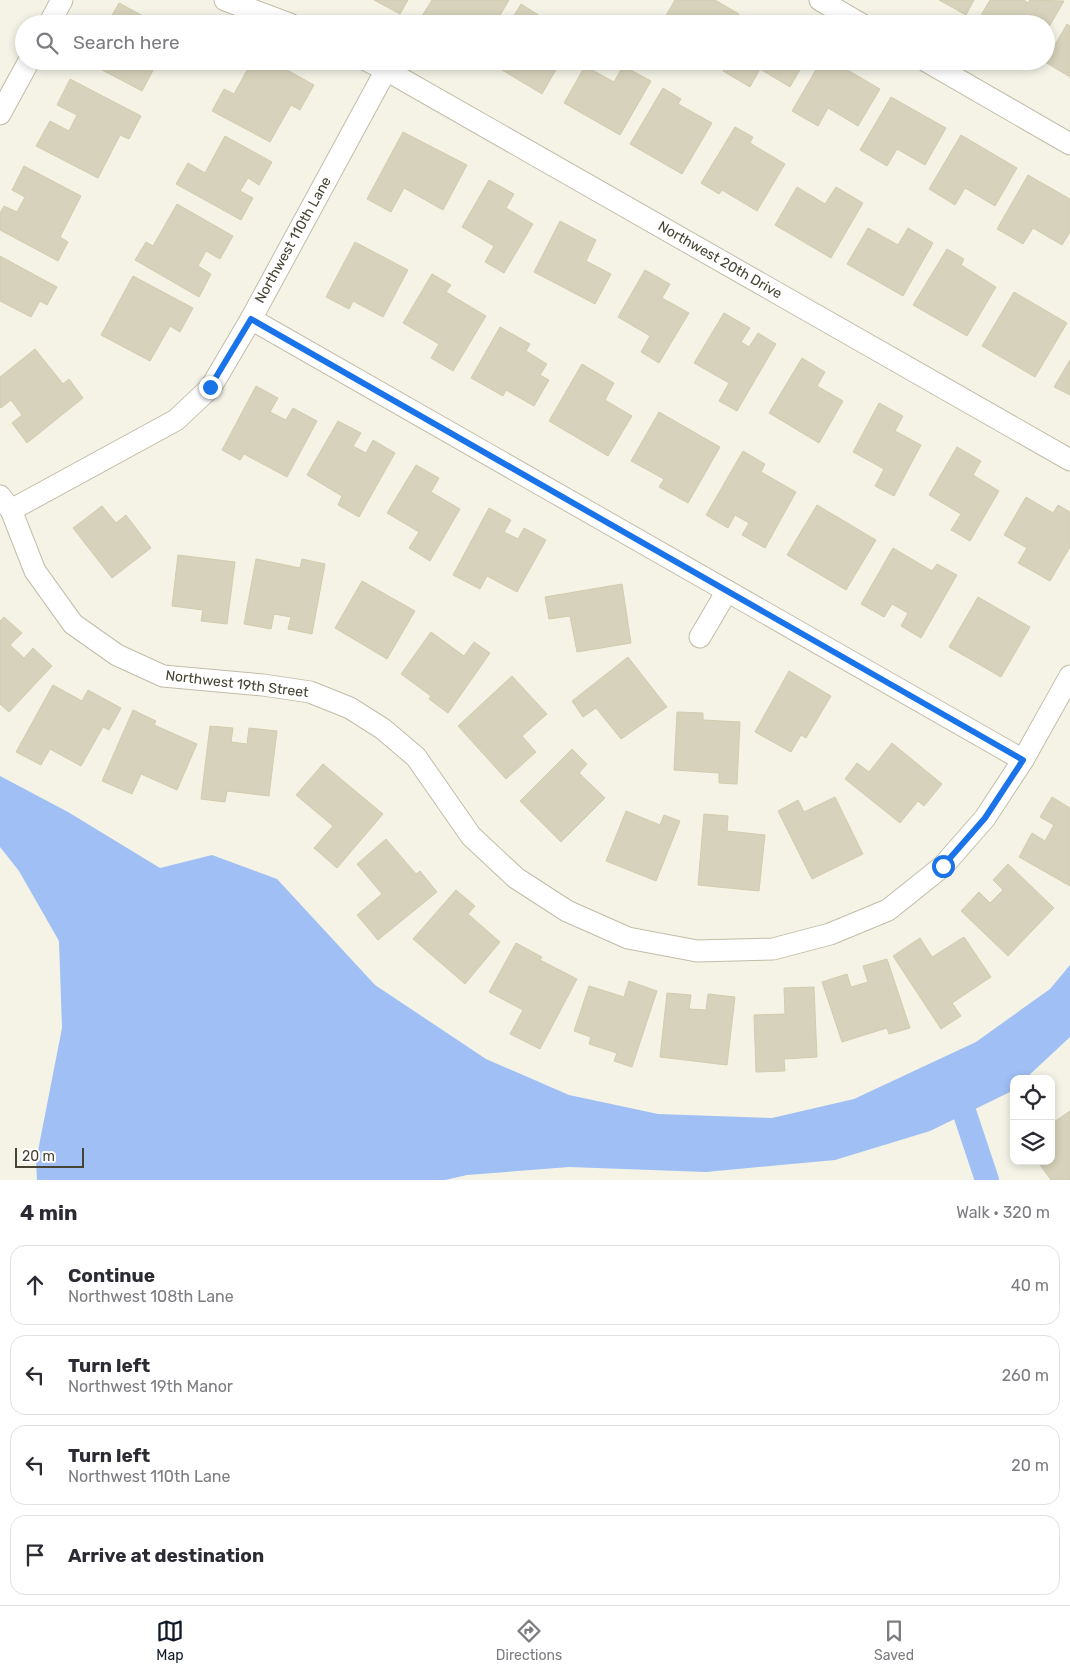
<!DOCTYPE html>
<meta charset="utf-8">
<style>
body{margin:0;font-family:Rubik,sans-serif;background:#f7f7f7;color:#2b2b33}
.controls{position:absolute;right:15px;bottom:15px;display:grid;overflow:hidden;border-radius:10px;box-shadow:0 2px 8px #0003}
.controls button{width:45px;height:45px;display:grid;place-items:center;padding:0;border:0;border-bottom:1px solid #e1e1e2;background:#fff;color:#2b2b33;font:25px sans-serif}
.scale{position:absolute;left:15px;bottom:12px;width:69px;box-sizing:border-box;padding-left:5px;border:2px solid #484435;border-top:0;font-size:14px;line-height:18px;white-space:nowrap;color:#484435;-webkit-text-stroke:4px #fff;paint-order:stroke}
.stop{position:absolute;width:15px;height:15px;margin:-11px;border:4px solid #1a73e8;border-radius:50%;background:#fff}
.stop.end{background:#1a73e8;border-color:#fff;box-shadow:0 1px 5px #0008}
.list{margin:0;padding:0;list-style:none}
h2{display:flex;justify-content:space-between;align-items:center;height:65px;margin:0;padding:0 20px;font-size:21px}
h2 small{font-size:16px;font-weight:400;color:#7c7c81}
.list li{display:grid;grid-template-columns:32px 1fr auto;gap:15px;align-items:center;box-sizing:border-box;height:80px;margin:0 10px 10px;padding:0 10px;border:1px solid #e1e1e2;border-radius:15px}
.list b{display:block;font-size:19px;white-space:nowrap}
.list p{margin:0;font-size:16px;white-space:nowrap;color:#7c7c81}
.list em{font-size:16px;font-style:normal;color:#7c7c81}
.icon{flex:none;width:28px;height:28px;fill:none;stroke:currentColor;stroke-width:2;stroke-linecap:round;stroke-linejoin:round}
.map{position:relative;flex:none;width:1070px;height:1180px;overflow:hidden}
.search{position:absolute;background:#fff;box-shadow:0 2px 8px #0003;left:15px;right:15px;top:15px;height:55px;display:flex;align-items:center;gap:12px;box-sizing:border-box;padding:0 18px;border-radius:28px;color:#7c7c81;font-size:19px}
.sheet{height:425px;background:#fff}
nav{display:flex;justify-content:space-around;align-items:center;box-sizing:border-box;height:70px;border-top:1px solid #e1e1e2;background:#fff;font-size:14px;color:#7c7c81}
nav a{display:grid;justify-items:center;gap:2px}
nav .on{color:#111827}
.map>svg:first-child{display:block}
.water{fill:#9fbff5}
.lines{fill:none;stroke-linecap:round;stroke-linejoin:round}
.canal{stroke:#9fbff5;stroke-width:24}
.building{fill:#d7d2bb;stroke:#d2ccae}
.street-casing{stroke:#c1bda8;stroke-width:23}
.street{stroke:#fff;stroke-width:21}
.route{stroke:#1a73e8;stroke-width:6}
.labels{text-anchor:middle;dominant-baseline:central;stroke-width:4;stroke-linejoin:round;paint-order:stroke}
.street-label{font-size:14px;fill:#484435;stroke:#fff}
</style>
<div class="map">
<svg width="1070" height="1180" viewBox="0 0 1070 1180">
<rect width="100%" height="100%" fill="#f4f3e6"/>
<path class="water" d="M0,776L68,812L160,868L212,855L277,879L375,985L486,1059L569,1095L658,1114L772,1118L854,1099L976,1042L1050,989L1070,965V1037L1025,1079H1014V1089L1012,1091L930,1131L835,1160L706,1172L569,1167L467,1175L445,1180H37L36,1161L62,1028L59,941L19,871L0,847Z"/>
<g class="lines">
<path class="canal" d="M965,1114L987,1180"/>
</g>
<g class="building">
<path d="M374,0H408L400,14Z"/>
<path d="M432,0H509L495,24H435L422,16Z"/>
<path d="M675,0H715L739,14L734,24H661Z"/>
<path d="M939,0H974L966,15Z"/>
<path d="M990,0H1024L1028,3L1030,0L1064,1L1046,32V24H980L977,22Z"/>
<path d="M119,3L158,24H107Z"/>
<path d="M521,4L540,16L536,23L538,24H509Z"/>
<path d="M755,16L769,24H751Z"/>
<path d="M1067,24L1070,26V77L1045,62Z"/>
<path d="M85,61H158L142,91Z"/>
<path d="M252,61H271L314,85L300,110L291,105L270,142L212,111L224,89L234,94Z"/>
<path d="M487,61H561L542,94Z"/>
<path d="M728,61H805L790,87L760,69L750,87L723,71Z"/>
<path d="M821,61H832L880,89L858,126L828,108L818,126L792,111Z"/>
<path d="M585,66L614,82L623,66L651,81L620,135L564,103Z"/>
<path d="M70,79L141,116L129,139L120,135L98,178L36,146L50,121L69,131L77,115L57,105Z"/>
<path d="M663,88L681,99L678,104L712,123L682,174L630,144Z"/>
<path d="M891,97L946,128L925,165L897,149L887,166L860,150Z"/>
<path d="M735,127L753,137L750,143L785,164L757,211L722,190L719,194L701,183Z"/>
<path d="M403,132L467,165L443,210L404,188L391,212L367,199Z"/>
<path d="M961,135L1017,168L995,206L965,188L955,205L929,189Z"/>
<path d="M225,136L272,162L259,185L248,178L240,191L253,198L241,220L176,184L188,163L205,173Z"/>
<path d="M24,166L81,196L60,237L68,242L58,261L0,230V213L4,206L17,212L25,197L12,190Z"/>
<path d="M1028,175L1070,199V232L1062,245L1033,228L1023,244L997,229Z"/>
<path d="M489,180L514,194L506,208L533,224L504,273L485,262L494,246L462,227Z"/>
<path d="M797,187L825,204L836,187L863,203L831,258L775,225Z"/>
<path d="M177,204L233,236L220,259L206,251L198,266L211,274L199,297L135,260L146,242L153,246Z"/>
<path d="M560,221L596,240L586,261L611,274L595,304L534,272Z"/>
<path d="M868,228L898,245L908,228L933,243L903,296L847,264Z"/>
<path d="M355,242L408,270L383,317L353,301L349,309L326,297Z"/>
<path d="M947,249L964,259L961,265L996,287L967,336L913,305Z"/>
<path d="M0,256L57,287L47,305L40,301L31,317L0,301Z"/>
<path d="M645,270L670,284L662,298L689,313L659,363L641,352L650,336L618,317Z"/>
<path d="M432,274L451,285L446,292L486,316L453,371L431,358L439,344L403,323Z"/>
<path d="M133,276L193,308L180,332L170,326L150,361L101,335Z"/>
<path d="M1014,292L1067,323L1035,377L982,346Z"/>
<path d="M724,313L750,328L741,342L749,347L758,333L776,344L737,411L719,401L729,383L694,363Z"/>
<path d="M500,327L530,344L526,351L547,364L540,375L549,380L534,406L506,390L503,396L471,378Z"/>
<path d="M35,349L63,384L69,379L83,398L27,443L12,423L22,415L11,400L1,408L0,407V377Z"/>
<path d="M802,358L825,372L817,386L843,401L819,443L769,413Z"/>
<path d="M1070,360V395L1054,387Z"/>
<path d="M582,364L614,383L605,400L632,416L608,456L549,421Z"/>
<path d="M256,386L278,398L270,412L286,420L293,408L317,421L287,477L244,454L240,460L222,450Z"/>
<path d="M879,403L903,416L895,431L921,445L894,496L875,486L884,469L853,452Z"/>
<path d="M659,412L720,447L688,503L659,487L664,479L631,461Z"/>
<path d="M338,421L361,433L353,446L366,453L373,440L395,453L359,517L338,505L342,496L307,475Z"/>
<path d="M957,447L981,461L973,475L999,491L970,541L951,530L961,514L929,495Z"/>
<path d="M743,451L765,464L761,472L796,492L765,548L742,535L749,523L735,515L728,528L706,515Z"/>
<path d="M416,465L439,478L431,492L460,509L430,561L409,548L419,532L387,513Z"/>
<path d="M1026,497L1053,513L1058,505L1070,512V547L1050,581L1018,563L1027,548L1004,535Z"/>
<path d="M817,505L876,540L846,590L787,555Z"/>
<path d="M102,506L116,523L126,515L151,548L112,578L73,528Z"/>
<path d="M489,508L511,520L504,532L518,539L524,528L546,540L517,592L487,576L480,589L453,575Z"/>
<path d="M893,548L932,571L937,564L957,575L921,638L901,626L908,613L892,604L884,617L861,604Z"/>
<path d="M178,555L235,562L227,624L201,621L203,610L172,606Z"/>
<path d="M256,559L300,568L302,559L325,564L312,634L288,629L291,617L274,614L271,629L244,624Z"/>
<path d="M362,581L415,611L387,659L335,628Z"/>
<path d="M622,584L631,643L577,652L570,616L549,619L545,597Z"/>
<path d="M978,597L1030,627L1001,677L949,647Z"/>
<path d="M4,617L22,633L10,645L24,658L33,648L52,666L9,712L0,704V621Z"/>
<path d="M431,632L464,656L474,642L490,653L448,713L429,699L431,696L401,674Z"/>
<path d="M628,657L667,707L621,739L596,708L583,717L572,701Z"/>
<path d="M789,671L831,696L806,738L801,735L791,752L755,732Z"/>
<path d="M512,676L547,714L522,736L536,752L506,779L458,726Z"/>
<path d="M53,685L82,701L88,690L121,708L109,730L103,727L81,766L50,749L41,765L16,752Z"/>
<path d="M133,710L156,721L154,725L197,744L177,790L141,774L132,794L102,781Z"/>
<path d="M677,712L703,713V720L740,722L737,784L719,783V773L674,770Z"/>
<path d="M210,726L233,728L231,742L247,744L249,728L277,731L269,796L227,791L225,802L201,799Z"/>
<path d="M892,743L942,784L924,806L918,801L900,823L845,779L857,763L869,772Z"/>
<path d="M572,749L587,764L579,773L605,798L561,842L520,801Z"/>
<path d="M323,764L383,814L337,868L314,848L333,826L296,795Z"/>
<path d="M835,797L863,854L812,879L778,811L798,800L804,812Z"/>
<path d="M1052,797L1070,808V886L1019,857L1032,833L1045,841L1054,825L1040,817Z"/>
<path d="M626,811L660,825L664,815L680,821L656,881L606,861Z"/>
<path d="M704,814L728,816L727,831L765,835L759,891L698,885Z"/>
<path d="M386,839L416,874L420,871L437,892L378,940L357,915L382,894L357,864Z"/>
<path d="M1008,864L1054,908L1008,956L961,911L979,892L990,903L1003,890L993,880Z"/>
<path d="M456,890L475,906L468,914L500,942L465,984L413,939Z"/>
<path d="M964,937L991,977L952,1003L961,1016L941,1029L893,956L920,938L932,957Z"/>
<path d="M516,943L542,957L540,960L577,979L540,1049L510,1034L523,1010L489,992Z"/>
<path d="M887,959L910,1028L889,1034L887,1028L842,1042L822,982L847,974L851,987L868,982L863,966Z"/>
<path d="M629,981L657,991L632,1067L614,1061L617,1053L589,1044L591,1037L574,1031L589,986L624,997Z"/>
<path d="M814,987L817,1057L784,1059L785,1071L756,1072L754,1015L785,1014L784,988Z"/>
<path d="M667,993L691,995L689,1009L706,1010L708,994L735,997L727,1065L660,1057Z"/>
<path d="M1070,1111V1180H1051L1037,1161H1051V1133L1053,1132L1051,1124Z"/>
</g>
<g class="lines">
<g class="street-casing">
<g id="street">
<path d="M225,0L290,24"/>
<path d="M820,0L861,24"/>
<path d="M49,24L62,0"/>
<path d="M368,61L386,70L1070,460"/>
<path d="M926,61L1070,144"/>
<path d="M0,114L29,61"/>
<path d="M251,319L1023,760"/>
<path d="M0,496L11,510L35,571L73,624L117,655L163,676L263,685L310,692L350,708L383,729L416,757L471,836L516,878L567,911L628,938L697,951L773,949L830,934L888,910L943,866L985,818L1023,760L1070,676"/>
<path d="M11,510L176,420L211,387L251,319L386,70"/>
<path d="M700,637L727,591"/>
</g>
</g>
<use href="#street" class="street"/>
</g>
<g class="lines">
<path class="route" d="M210,387L251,319L1023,760L985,818L943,866"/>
</g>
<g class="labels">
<g class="street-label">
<text transform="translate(293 240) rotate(-61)">Northwest 110th Lane</text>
<text transform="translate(720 260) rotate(30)">Northwest 20th Drive</text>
<text transform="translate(237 684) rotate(7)">Northwest 19th Street</text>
</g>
</g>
</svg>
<div class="controls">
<button><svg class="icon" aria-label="locate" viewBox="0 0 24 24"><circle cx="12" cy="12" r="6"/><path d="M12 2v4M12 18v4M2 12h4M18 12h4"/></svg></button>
<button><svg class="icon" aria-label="layers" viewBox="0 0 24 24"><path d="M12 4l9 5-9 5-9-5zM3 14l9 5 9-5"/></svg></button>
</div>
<div class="scale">20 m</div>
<div class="stop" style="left:943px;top:866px"></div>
<div class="stop end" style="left:210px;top:387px"></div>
<div class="search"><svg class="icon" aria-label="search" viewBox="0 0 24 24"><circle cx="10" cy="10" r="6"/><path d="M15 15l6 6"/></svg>Search here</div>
</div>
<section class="sheet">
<h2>4 min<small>Walk · 320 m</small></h2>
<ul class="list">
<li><svg class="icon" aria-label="ahead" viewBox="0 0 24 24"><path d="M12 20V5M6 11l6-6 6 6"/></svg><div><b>Continue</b><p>Northwest 108th Lane</p></div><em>40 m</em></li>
<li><svg class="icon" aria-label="left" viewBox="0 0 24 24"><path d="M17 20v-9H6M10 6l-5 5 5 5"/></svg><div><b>Turn left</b><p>Northwest 19th Manor</p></div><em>260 m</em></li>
<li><svg class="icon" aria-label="left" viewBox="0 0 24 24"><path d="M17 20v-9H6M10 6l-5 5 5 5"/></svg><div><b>Turn left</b><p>Northwest 110th Lane</p></div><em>20 m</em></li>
<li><svg class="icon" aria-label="arrive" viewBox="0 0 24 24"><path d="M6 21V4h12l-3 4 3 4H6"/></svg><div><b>Arrive at destination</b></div></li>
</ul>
</section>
<nav>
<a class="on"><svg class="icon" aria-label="map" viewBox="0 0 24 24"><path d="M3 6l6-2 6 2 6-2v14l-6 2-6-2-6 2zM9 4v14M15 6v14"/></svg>Map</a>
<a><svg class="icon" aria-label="directions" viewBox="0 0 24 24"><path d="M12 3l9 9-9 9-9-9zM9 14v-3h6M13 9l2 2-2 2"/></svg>Directions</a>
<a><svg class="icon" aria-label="saved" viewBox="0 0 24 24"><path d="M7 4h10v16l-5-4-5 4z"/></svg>Saved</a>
</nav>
